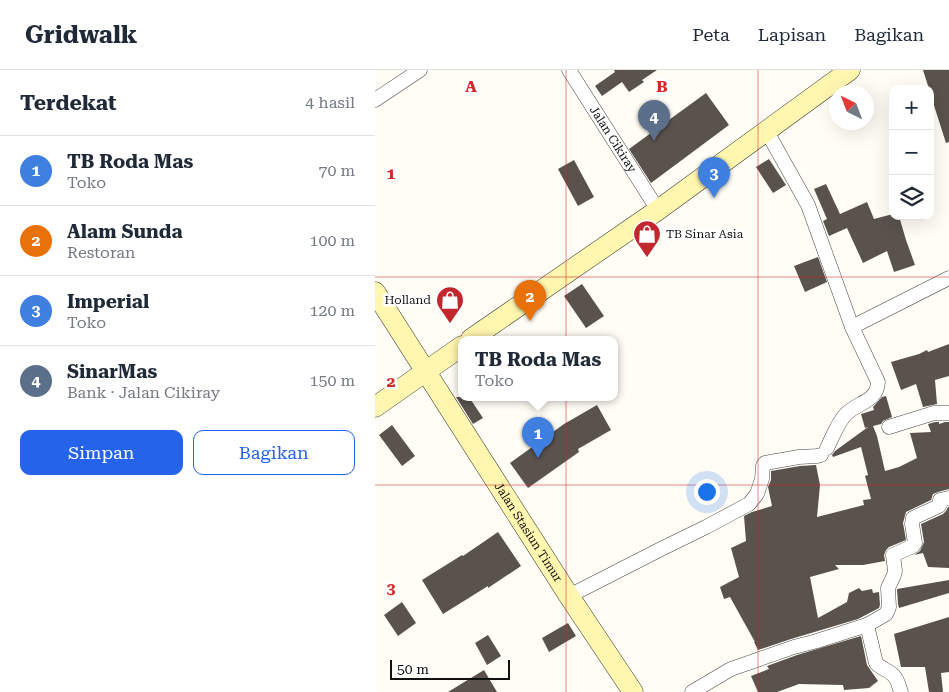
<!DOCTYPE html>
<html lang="id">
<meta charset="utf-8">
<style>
body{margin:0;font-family:"Roboto Serif",serif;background:#f6f6f7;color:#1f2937}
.controls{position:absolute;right:15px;top:15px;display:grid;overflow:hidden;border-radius:10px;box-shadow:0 5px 20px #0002}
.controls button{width:45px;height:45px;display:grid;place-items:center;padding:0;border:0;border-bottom:1px solid #e0e1e3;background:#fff;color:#1f2937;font:25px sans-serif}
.compass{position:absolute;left:454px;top:15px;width:45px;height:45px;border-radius:50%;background:#fff;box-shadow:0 5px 20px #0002;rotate:318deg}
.scale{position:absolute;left:15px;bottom:12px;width:120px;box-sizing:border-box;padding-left:5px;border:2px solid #111;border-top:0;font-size:14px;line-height:18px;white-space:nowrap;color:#111;-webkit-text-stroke:4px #fff;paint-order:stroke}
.you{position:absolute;left:331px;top:421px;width:18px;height:18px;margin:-12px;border:4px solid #fff;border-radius:50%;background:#1a73e8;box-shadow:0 0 0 8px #1a73e833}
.badge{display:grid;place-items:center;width:32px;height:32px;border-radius:50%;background:#2563eb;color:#fff;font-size:16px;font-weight:700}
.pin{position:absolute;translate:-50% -41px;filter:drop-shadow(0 1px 2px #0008)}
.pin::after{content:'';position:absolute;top:26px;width:18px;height:15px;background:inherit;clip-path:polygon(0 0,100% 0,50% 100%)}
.popup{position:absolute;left:83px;top:266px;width:160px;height:65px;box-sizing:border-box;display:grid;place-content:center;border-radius:10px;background:#fff;filter:drop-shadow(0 1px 4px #0005);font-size:16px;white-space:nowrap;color:#747a83}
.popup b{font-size:19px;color:#1f2937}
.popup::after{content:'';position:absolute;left:50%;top:100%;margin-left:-10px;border:10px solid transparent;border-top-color:#fff}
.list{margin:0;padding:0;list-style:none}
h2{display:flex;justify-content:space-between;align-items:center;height:65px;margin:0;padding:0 20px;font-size:21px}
h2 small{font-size:16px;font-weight:400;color:#747a83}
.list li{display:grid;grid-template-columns:32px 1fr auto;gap:15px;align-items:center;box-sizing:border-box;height:70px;padding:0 20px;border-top:1px solid #e0e1e3}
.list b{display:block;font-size:19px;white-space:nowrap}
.list p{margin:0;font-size:16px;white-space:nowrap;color:#747a83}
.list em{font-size:16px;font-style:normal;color:#747a83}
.actions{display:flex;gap:10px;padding:15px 20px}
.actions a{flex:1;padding:11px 0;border:1px solid #2563eb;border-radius:10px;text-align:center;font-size:18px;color:#2563eb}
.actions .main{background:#2563eb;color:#fff}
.icon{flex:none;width:28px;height:28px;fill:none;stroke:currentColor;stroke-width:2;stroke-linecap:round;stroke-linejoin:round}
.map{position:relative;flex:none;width:574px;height:622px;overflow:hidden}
header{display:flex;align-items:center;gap:30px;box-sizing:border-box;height:70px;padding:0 25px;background:#fff;border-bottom:1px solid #e0e1e3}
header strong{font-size:24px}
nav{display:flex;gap:28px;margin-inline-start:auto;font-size:18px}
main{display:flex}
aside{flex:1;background:#fff}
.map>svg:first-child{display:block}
.building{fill:#5a524d}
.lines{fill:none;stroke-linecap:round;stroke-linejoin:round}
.street-casing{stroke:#444;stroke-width:15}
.secondary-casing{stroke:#333;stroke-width:21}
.street{stroke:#fff;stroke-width:14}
.secondary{stroke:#fff6b0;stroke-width:20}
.grid{fill:none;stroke:#d62828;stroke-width:1;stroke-opacity:0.55}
.labels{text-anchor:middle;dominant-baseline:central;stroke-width:5;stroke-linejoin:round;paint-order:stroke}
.street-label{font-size:12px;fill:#111;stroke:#fff}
.poi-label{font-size:12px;fill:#111;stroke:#fff;text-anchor:start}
.grid-label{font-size:16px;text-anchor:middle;font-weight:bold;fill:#d62828;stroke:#fff;stroke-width:5;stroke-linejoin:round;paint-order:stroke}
</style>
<header>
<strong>Gridwalk</strong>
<nav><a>Peta</a><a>Lapisan</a><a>Bagikan</a></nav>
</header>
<main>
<aside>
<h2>Terdekat<small>4 hasil</small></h2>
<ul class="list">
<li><span class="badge" style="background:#3f7fe0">1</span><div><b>TB Roda Mas</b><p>Toko</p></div><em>70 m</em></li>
<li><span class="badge" style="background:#e8710a">2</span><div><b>Alam Sunda</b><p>Restoran</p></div><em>100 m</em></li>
<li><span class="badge" style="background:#3f7fe0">3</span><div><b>Imperial</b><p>Toko</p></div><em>120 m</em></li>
<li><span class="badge" style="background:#5c6f8a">4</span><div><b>SinarMas</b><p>Bank · Jalan Cikiray</p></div><em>150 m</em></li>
</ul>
<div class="actions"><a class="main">Simpan</a><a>Bagikan</a></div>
</aside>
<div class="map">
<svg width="574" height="622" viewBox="0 0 574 622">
<rect width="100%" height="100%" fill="#fffdf5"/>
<g class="building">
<path d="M239,0H282L267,10L269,12L254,22L247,12L227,26L220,16L240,2Z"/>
<path d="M548,0H574V72L571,73L555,23V19H554Z"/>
<path d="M331,23L354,55L276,113L254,79Z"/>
<path d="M394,89L411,115L398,123L381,97Z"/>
<path d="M199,90L219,127L203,136L183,99Z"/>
<path d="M451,114L465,144L492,132L499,149L518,144V146H524L531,170L540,195L519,202L512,181L488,193L472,158L454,166L448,151L452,149L439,119Z"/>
<path d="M443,187L452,212L430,222L419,196Z"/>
<path d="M207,214L229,246L211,258L189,226Z"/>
<path d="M574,274V306L560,310L562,334L548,337L541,314L526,320L516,292L544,284L552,280L553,282Z"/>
<path d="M511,326L517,347L508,351L506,354L498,356L502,366L510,401L524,397L542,388L535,363L556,362L553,354L560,352H564V354L570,352H574V419L563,422L558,424L556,430L531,442L528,453L531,470L514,477L511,480L509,485L510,491L488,495H460L464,499L435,507L443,548L472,532L474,523L484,518L487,521L497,519L498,523L504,522L505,535L504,538L483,549L416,569L383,580L379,572H380L355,527L349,529L345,517L364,507L356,478L371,471L369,446L377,442L397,436L393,417L396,410V401L425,396L441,395L445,415L442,447L489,435L488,430L496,429L490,406L493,405L486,377L458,387L457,385L460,381L493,357L490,358L486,344L499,340L498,337L507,327Z"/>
<path d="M81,327H94L108,348L98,354Z"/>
<path d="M222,335L236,360L203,379L204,382L153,418L135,393L189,354Z"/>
<path d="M17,355L40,386L27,396L4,365Z"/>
<path d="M573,437H574V498L553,497L548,483L539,485L545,481L549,472L546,454L568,444L571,441Z"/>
<path d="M123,462L146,496L113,518V516L68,544L47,510L87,485L88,486Z"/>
<path d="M574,510V523L524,538L523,534L522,519Z"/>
<path d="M27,532L41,553L23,566L9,545Z"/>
<path d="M574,547V602L566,603L568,622H554L550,597H526L519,564Z"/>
<path d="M193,553L201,566L174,582L167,568Z"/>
<path d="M113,565L126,586L112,595L100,573Z"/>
<path d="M486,566L492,595L503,611L494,618L469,620L468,615L424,614L402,622H383L376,606L394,599L392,596L422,585Z"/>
<path d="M109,600L122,622H73Z"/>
</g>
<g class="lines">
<g class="street-casing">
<g id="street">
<path id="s1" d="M194,0L283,140"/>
<path d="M0,30L45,0"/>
<path d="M391,60L433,135L477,257L503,312C502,332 483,332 471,344C463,352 457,368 452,378"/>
<path d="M477,257L574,208"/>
<path d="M514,357L559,343H574"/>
<path d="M194,526L286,479L331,457L374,434L382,424L387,409L388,396L390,393L424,387L442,386L446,385"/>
<path d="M492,555L511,544L514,537L513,518L519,505L520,501L518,485L538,476L540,473L537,454L538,448L564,436L565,430L574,428"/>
<path d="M317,622L356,599L419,577L442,571L492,555L501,593C506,599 514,600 519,606C523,610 524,617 526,622"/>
</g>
</g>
<g class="secondary-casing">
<g id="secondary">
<path id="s2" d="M0,222L194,526L258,622"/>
<path d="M96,269L283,140L475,0"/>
<path d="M0,337L87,276"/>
</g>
</g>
<use href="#street" class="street"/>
<use href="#secondary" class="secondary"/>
</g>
<path class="grid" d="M191,0V622M383,0V622M0,207H574M0,415H574"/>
<defs>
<g id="shop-pin" transform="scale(1.4375)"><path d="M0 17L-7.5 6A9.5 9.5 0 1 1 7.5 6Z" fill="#c4262e" stroke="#fff"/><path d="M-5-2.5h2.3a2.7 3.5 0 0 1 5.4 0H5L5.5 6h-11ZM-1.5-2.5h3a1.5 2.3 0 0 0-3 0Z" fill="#fff"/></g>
</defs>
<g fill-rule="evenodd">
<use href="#shop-pin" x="272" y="164"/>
<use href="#shop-pin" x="75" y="230"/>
</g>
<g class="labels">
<g class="street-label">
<text stroke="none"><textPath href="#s1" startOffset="82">Jalan Cikiray</textPath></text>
<text stroke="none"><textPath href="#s2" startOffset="285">Jalan Stasiun Timur</textPath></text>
</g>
<g class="poi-label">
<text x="291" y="164">TB Sinar Asia</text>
<text x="56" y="230" text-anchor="end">Holland</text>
</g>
</g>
<g class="grid-label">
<text x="96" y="22">A</text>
<text x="287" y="22">B</text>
<text x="16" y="109">1</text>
<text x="16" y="317">2</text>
<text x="16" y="524">3</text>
</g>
</svg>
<div class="controls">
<button>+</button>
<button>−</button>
<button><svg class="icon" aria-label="layers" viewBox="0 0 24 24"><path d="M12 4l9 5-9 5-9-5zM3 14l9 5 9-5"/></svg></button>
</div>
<svg class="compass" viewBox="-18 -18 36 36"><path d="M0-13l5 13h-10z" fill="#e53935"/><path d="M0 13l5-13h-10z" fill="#747a83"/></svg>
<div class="scale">50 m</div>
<div class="you"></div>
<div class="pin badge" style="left:163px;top:388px;background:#3f7fe0">1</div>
<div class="popup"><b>TB Roda Mas</b>Toko</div>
<div class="pin badge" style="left:155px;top:251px;background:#e8710a">2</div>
<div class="pin badge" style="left:339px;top:128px;background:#3f7fe0">3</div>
<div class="pin badge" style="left:279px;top:71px;background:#5c6f8a">4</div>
</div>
</main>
